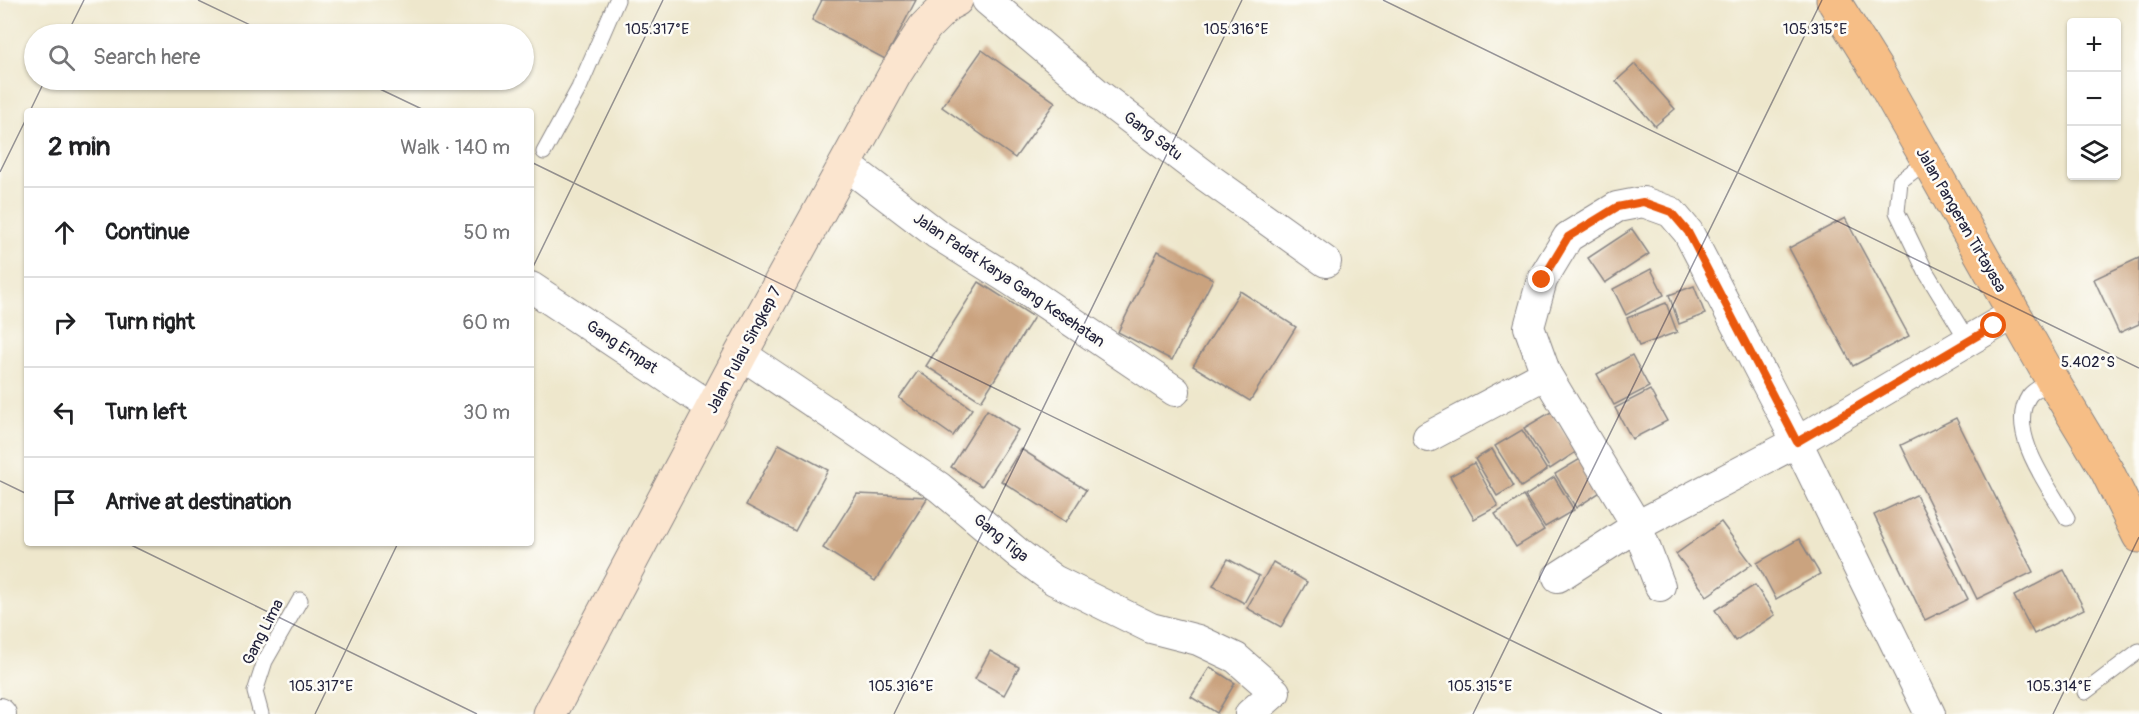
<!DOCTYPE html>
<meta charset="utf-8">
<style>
body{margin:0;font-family:Pangolin,sans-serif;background:#f2f2f2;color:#202124}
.controls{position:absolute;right:18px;top:18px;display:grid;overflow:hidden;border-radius:6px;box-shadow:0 2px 4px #0004}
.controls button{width:54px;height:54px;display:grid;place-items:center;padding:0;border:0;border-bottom:2px solid #e0e0e0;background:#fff;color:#202124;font:30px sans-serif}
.stop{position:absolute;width:18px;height:18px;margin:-14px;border:4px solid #ea580c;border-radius:50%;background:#fff}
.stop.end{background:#ea580c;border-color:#fff;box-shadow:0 2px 6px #0008}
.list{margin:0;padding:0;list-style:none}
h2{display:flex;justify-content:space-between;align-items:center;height:78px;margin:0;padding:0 24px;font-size:26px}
h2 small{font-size:20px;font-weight:400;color:#757577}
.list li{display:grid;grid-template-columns:39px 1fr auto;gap:18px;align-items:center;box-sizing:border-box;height:90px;padding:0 24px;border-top:2px solid #e0e0e0}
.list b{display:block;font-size:22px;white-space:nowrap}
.list em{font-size:20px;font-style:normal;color:#757577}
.icon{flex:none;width:33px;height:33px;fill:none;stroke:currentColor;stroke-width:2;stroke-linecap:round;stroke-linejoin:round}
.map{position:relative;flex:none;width:2139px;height:714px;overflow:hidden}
.search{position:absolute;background:#fff;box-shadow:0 2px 4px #0004;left:24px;top:24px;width:510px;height:66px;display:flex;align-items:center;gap:15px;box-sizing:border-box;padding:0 21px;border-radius:33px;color:#757577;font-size:22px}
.panel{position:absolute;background:#fff;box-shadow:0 2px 4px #0004;left:24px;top:108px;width:510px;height:438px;border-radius:6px}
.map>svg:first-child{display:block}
.building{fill:#caa37f}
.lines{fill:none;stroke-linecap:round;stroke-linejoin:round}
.lane-casing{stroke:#888484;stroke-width:17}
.street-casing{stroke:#888484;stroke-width:32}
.secondary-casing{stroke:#888484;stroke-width:35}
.primary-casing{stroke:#888484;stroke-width:35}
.lane{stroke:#fff;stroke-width:15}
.street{stroke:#fff;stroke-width:30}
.secondary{stroke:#fbe5cf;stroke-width:33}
.primary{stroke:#f6be86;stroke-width:33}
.route{stroke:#ea580c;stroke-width:8}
.ticks{fill:none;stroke:#22223b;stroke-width:1.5;stroke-opacity:0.45}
.labels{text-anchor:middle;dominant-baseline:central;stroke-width:5;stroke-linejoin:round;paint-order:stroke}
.street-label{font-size:16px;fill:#22223b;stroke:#fdfcf7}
.ticks-label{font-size:15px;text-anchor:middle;fill:#22223b;stroke:#fdfcf7;stroke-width:5;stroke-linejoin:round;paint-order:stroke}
</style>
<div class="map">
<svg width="2139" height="714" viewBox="0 0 2139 714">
<rect width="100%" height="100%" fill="#fdfcf7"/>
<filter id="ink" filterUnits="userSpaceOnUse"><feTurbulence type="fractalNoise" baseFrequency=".0167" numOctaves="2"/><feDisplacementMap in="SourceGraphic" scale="12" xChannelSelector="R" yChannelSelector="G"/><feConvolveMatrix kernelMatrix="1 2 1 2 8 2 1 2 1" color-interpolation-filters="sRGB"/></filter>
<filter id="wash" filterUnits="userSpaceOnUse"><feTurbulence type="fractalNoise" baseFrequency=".008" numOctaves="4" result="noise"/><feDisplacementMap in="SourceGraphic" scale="24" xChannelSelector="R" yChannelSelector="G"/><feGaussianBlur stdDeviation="1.35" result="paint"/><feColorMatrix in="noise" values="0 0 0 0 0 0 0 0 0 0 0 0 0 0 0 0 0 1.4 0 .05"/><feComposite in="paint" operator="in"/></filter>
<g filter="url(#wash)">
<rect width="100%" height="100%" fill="#eee7cc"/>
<g id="blocks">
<g class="building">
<path d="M822,0H916L885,59L812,20Z"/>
<path d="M982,50L1055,102L1015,158L942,107Z"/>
<path d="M1635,64L1675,109L1655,126L1616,81Z"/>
<path d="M1845,218L1909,336L1853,366L1789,248Z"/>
<path d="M1632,229L1649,254L1605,283L1588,258Z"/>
<path d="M1158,251L1213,279L1172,360L1118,332Z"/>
<path d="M2139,258V324L2119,333L2094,279Z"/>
<path d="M1651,269L1664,295L1626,315L1613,289Z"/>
<path d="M979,282L1034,317L981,401L926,366Z"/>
<path d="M1694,286L1705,314L1679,324L1669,295Z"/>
<path d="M1240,291L1296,327L1250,401L1193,366Z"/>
<path d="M1666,303L1677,332L1639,346L1627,318Z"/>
<path d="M1632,355L1649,387L1614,405L1597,374Z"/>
<path d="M918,371L972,409L953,436L899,398Z"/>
<path d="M1650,390L1667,421L1632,439L1615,408Z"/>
<path d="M987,410L1018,430L982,486L951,467Z"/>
<path d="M1551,412L1576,452L1550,469L1524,428Z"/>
<path d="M1956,418L2033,572L1977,599L1901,445Z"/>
<path d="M1522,430L1547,470L1521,487L1495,446Z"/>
<path d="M779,444L828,470L795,531L746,505Z"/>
<path d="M1021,449L1086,490L1066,522L1001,481Z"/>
<path d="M1492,449L1514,486L1497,496L1475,459Z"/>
<path d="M1582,458L1602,491L1576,508L1555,474Z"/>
<path d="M1474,463L1498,506L1474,519L1450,476Z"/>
<path d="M1554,477L1574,510L1545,527L1525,496Z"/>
<path d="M857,494L928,497L875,581L823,548Z"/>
<path d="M1916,495L1968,599L1925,620L1874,515Z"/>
<path d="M1523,496L1544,530L1516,547L1495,514Z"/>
<path d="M1721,522L1752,564L1707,596L1676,554Z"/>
<path d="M1799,539L1820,574L1776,599L1757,563Z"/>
<path d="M1228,559L1259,576L1244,603L1213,586Z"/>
<path d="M1273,562L1307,582L1281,627L1247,608Z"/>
<path d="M2064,570L2084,609L2034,634L2014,596Z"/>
<path d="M1755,585L1775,615L1735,641L1715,610Z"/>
<path d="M990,651L1019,667L1004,695L975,679Z"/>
<path d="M1210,667L1235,683L1217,713L1191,697Z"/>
</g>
</g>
</g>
<g filter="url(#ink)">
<use href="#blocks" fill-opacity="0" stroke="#888484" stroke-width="1.5"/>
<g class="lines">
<g class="lane-casing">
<g id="lane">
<path d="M544,152L579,88L617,0"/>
<path d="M1927,161L1900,181L1897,212L1926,272L1968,341"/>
<path d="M2052,380C2045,385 2034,389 2029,396C2006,431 2049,487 2067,518"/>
<path d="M2085,692L2139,651"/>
<path d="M261,714L255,692L265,661L300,600"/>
</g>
</g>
<g class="street-casing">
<g id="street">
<path d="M987,0L1098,94L1207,177L1326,262"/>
<path d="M845,164L937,234L1012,281L1175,391"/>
<path d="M531,287L713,408"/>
<path d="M741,354L939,487L1019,554L1054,580L1151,628L1198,640L1236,658L1275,692L1250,714"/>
<path d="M1428,437L1546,374"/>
<path d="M1558,577L1637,526L1797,442L2015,313"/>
<path d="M1660,586L1637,526L1546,374L1529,327L1542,280L1568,237L1617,207L1643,202L1671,212L1688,232L1797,442L1930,714"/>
<path d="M0,713L1,714"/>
</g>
</g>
<g class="secondary-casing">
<path id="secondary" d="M550,714L741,354L895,74L925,27L948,4L956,0"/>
</g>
<g class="primary-casing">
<path id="primary" d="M1833,0L1876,69L2052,380L2107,471L2139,536"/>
</g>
<use href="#lane" class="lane"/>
<use href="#street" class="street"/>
<use href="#secondary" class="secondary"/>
<use href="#primary" class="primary"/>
</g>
</g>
<g class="lines" filter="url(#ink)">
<path class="route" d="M1542,280L1568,237L1617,207L1643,202L1671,212L1688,232L1797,442L1994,326"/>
</g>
<path class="ticks" d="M198,0L269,34M1383,0L2139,368M67,34L84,0M361,80L426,111M30,111L45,80M531,162L1662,714M0,172L27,117M531,271L663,0M0,481L27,494M127,543L477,714M315,714L398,543M894,714L1242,0M1473,714L1822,0M2053,714L2139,537"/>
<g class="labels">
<g class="street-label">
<text transform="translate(1153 136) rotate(37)">Gang Satu</text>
<text transform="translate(1961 220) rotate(60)">Jalan Pangeran Tirtayasa</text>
<text transform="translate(1009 280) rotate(34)">Jalan Padat Karya Gang Kesehatan</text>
<text transform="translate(622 347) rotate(34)">Gang Empat</text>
<text transform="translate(744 350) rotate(-62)">Jalan Pulau Singkep 7</text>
<text transform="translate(1001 538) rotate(39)">Gang Tiga</text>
<text transform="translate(263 632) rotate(-63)">Gang Lima</text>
</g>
</g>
<g class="ticks-label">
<text x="657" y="34">105.317°E</text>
<text x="1236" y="34">105.316°E</text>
<text x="1815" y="34">105.315°E</text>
<text x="2088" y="367">5.402°S</text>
<text x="321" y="691">105.317°E</text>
<text x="901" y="691">105.316°E</text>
<text x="1480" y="691">105.315°E</text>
<text x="2059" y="691">105.314°E</text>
</g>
</svg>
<div class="controls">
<button>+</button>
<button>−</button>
<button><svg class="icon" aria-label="layers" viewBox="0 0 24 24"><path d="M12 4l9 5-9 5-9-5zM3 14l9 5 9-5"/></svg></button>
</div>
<div class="stop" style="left:1994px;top:326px"></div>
<div class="stop end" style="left:1542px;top:280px"></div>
<div class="search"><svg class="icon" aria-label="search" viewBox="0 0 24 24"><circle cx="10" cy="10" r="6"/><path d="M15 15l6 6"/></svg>Search here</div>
<section class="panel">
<h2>2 min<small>Walk · 140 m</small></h2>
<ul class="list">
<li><svg class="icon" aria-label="ahead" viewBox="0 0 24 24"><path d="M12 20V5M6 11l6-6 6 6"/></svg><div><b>Continue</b></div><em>50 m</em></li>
<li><svg class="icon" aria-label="right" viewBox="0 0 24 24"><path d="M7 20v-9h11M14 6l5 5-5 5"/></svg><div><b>Turn right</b></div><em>60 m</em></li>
<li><svg class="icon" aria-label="left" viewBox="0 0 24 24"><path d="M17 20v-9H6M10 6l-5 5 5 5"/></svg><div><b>Turn left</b></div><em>30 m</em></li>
<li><svg class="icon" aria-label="arrive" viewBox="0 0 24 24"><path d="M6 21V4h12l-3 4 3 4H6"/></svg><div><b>Arrive at destination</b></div></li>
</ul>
</section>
</div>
